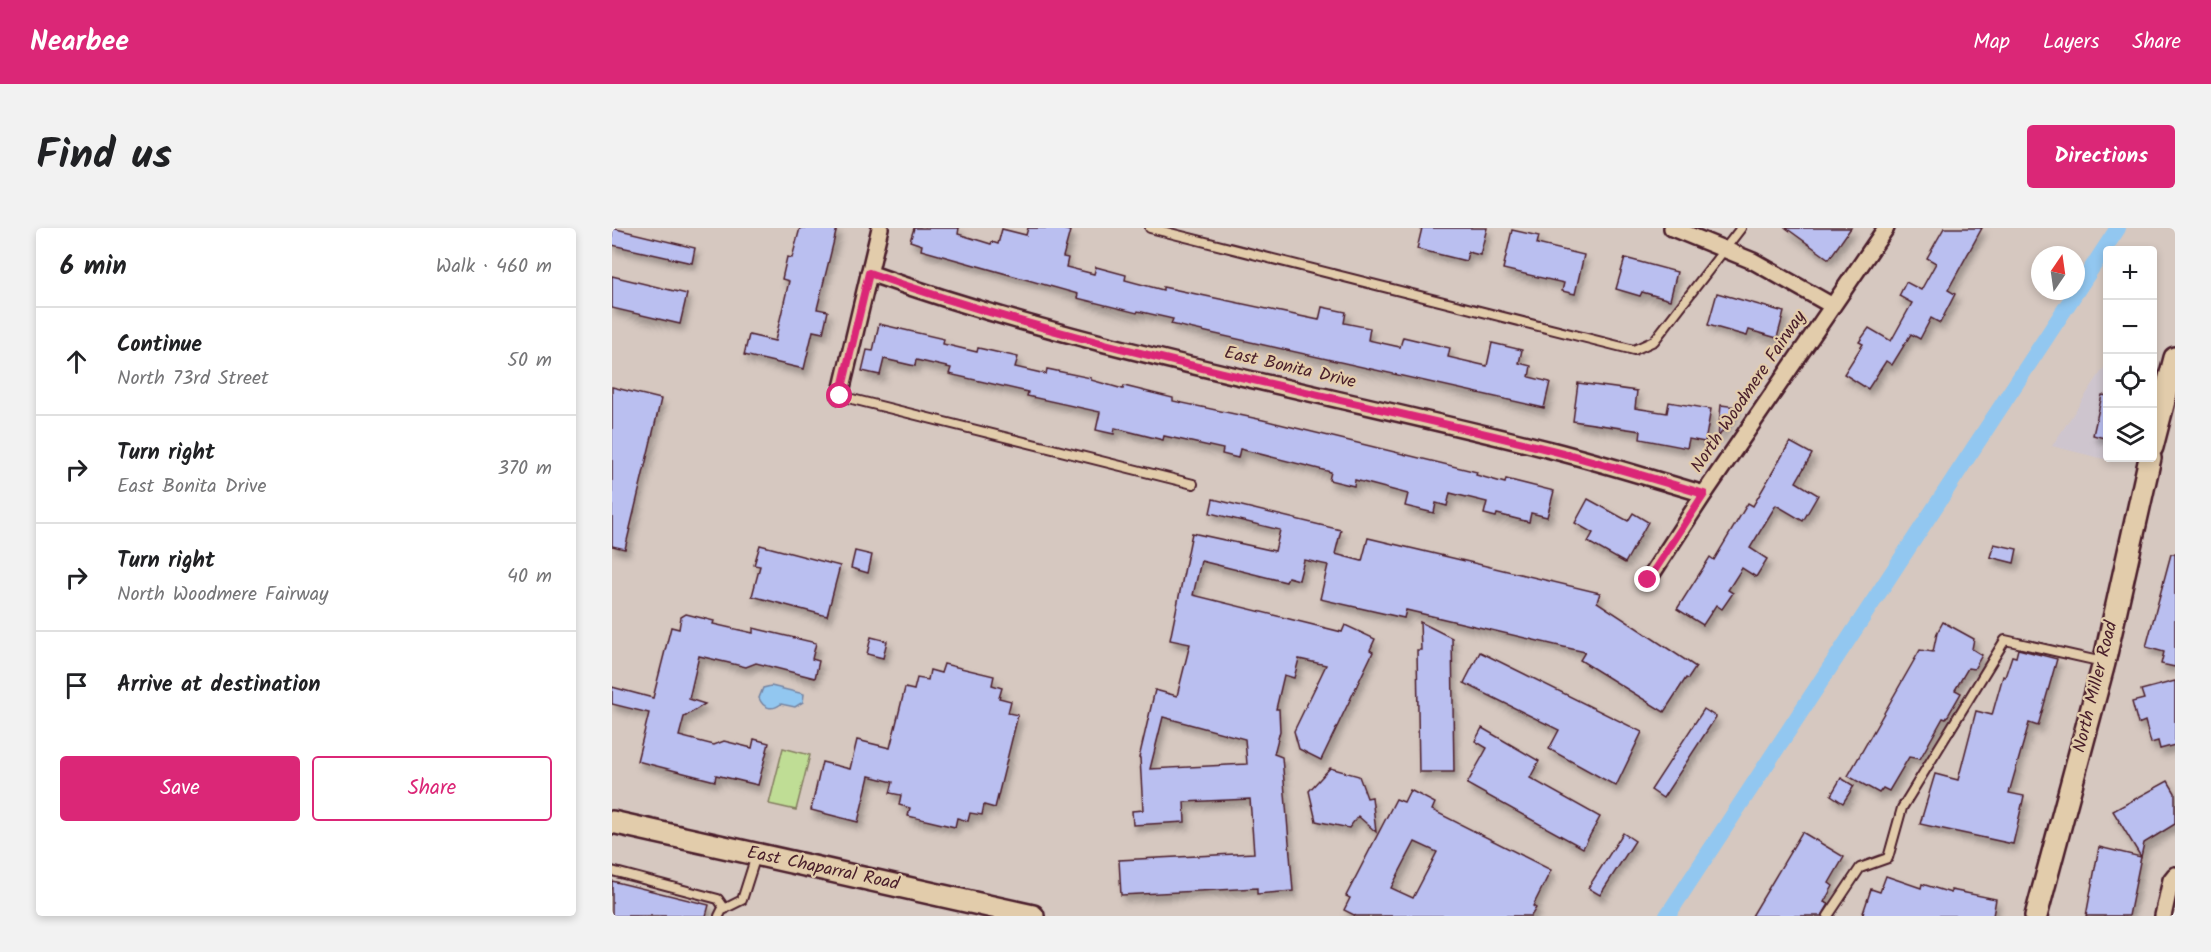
<!DOCTYPE html>
<meta charset="utf-8">
<style>
body{margin:0;font-family:Kalam,sans-serif;background:#f2f2f2;color:#202124}
.controls{position:absolute;right:18px;top:18px;display:grid;overflow:hidden;border-radius:6px;box-shadow:0 3px 9px #0003}
.controls button{width:54px;height:54px;display:grid;place-items:center;padding:0;border:0;border-bottom:2px solid #e0e0e0;background:#fff;color:#202124;font:30px sans-serif}
.compass{position:absolute;left:1419px;top:18px;width:54px;height:54px;border-radius:50%;background:#fff;box-shadow:0 3px 9px #0003;rotate:13deg}
.stop{position:absolute;width:18px;height:18px;margin:-14px;border:4px solid #db2777;border-radius:50%;background:#fff}
.stop.end{background:#db2777;border-color:#fff;box-shadow:0 2px 6px #0008}
.list{margin:0;padding:0;list-style:none}
h2{display:flex;justify-content:space-between;align-items:center;height:78px;margin:0;padding:0 24px;font-size:26px}
h2 small{font-size:20px;font-weight:400;color:#757577}
.list li{display:grid;grid-template-columns:39px 1fr auto;gap:18px;align-items:center;box-sizing:border-box;height:108px;padding:0 24px;border-top:2px solid #e0e0e0}
.list b{display:block;font-size:22px;white-space:nowrap}
.list p{margin:0;font-size:20px;white-space:nowrap;color:#757577}
.list em{font-size:20px;font-style:normal;color:#757577}
.actions{display:flex;gap:12px;padding:18px 24px}
.actions a{flex:1;padding:14px 0;border:2px solid #db2777;border-radius:6px;text-align:center;font-size:21px;color:#db2777}
.actions .main{background:#db2777;color:#fff}
.icon{flex:none;width:33px;height:33px;fill:none;stroke:currentColor;stroke-width:2;stroke-linecap:round;stroke-linejoin:round}
.map{position:relative;flex:none;width:1563px;height:688px;overflow:hidden;border-radius:6px}
header{display:flex;align-items:center;gap:36px;box-sizing:border-box;height:84px;padding:0 30px;background:#db2777;color:#fff}
header strong{font-size:28px}
nav{display:flex;gap:33px;margin-inline-start:auto;font-size:21px}
.intro{display:flex;align-items:center;justify-content:space-between;box-sizing:border-box;height:144px;padding:0 36px}
h1{margin:0;font-size:42px}
.button{padding:15px 27px;border-radius:6px;background:#db2777;color:#fff;font-size:21px;font-weight:700}
main{display:flex;gap:36px;padding:0 36px}
aside{flex:1;background:#fff;border-radius:6px;box-shadow:0 3px 9px #0003}
.map>svg:first-child{display:block}
.built{fill:#cec5ce}
.green{fill:#bfdd95;stroke:#847e60;stroke-width:1.5}
.water{fill:#92c7f0;stroke:#7584a1;stroke-width:1.5}
.lines{fill:none;stroke-linecap:round;stroke-linejoin:round}
.canal{stroke:#92c7f0;stroke-width:16}
.building{fill:#babff0;stroke:#4a1f2b;stroke-width:1.5;fill-rule:evenodd;filter:url(#shadow)}
.lane-casing{stroke:#4a1f2b;stroke-width:12}
.street-casing{stroke:#4a1f2b;stroke-width:20}
.secondary-casing{stroke:#4a1f2b;stroke-width:26}
.lane{stroke:#e2ccab;stroke-width:8}
.street{stroke:#e2ccab;stroke-width:15}
.secondary{stroke:#e2ccab;stroke-width:21}
.route{stroke:#db2777;stroke-width:8}
.labels{text-anchor:middle;dominant-baseline:central;stroke-width:4.5;stroke-linejoin:round;paint-order:stroke}
.street-label{font-size:18px;fill:#4a1f2b;stroke:#e2ccab}
</style>
<header>
<strong>Nearbee</strong>
<nav><a>Map</a><a>Layers</a><a>Share</a></nav>
</header>
<div class="intro"><h1>Find us</h1><a class="button">Directions</a></div>
<main>
<aside>
<h2>6 min<small>Walk · 460 m</small></h2>
<ul class="list">
<li><svg class="icon" aria-label="ahead" viewBox="0 0 24 24"><path d="M12 20V5M6 11l6-6 6 6"/></svg><div><b>Continue</b><p>North 73rd Street</p></div><em>50 m</em></li>
<li><svg class="icon" aria-label="right" viewBox="0 0 24 24"><path d="M7 20v-9h11M14 6l5 5-5 5"/></svg><div><b>Turn right</b><p>East Bonita Drive</p></div><em>370 m</em></li>
<li><svg class="icon" aria-label="right" viewBox="0 0 24 24"><path d="M7 20v-9h11M14 6l5 5-5 5"/></svg><div><b>Turn right</b><p>North Woodmere Fairway</p></div><em>40 m</em></li>
<li><svg class="icon" aria-label="arrive" viewBox="0 0 24 24"><path d="M6 21V4h12l-3 4 3 4H6"/></svg><div><b>Arrive at destination</b></div></li>
</ul>
<div class="actions"><a class="main">Save</a><a>Share</a></div>
</aside>
<div class="map">
<svg width="1563" height="688" viewBox="0 0 1563 688">
<defs>
<filter id="shadow"><feDropShadow dx="3.5" dy="6" stdDeviation="3" flood-color="#0004"/></filter>
</defs>
<rect width="100%" height="100%" fill="#d6c8c0"/>
<filter id="ink" filterUnits="userSpaceOnUse"><feTurbulence type="fractalNoise" baseFrequency=".0167" numOctaves="2"/><feDisplacementMap in="SourceGraphic" scale="12" xChannelSelector="R" yChannelSelector="G"/><feConvolveMatrix kernelMatrix="1 2 1 2 8 2 1 2 1" color-interpolation-filters="sRGB"/></filter>
<g filter="url(#ink)">
<path class="built" d="M1495,135L1496,230H1504V234L1440,218Z"/>
<path class="green" d="M171,520L198,527L184,582L157,576Z"/>
<path class="water" d="M159,458L192,466L191,474L183,479L169,476C160,483 151,480 147,470L151,460Z"/>
<g class="lines">
<path class="canal" d="M1055,688L1506,0"/>
</g>
<g class="building">
<path d="M0,0L83,20L80,35L0,17Z"/>
<path d="M188,0H225L205,81L216,83L211,105L201,103L192,141L132,127L137,107L163,113L177,53L170,51L175,29L180,30Z"/>
<path d="M302,0H347L346,6L379,16L380,14L386,16L390,1L414,7L416,0H447L458,3L451,29L456,30L454,39L482,46L484,39L514,47L513,52L551,62V59L707,92L710,79L734,84L732,95L758,100L756,112L788,119L791,109L838,120L836,129L875,138L880,115L910,122L907,135L919,138L917,149L938,154L932,180L559,96L561,91L526,83L525,85L465,70L466,66L309,22L310,17L298,13Z"/>
<path d="M810,0H875L868,27L856,24L854,33L805,21Z"/>
<path d="M1174,0H1239L1217,31Z"/>
<path d="M1332,0H1370L1336,62L1343,66L1328,95L1319,90L1308,111L1299,106L1280,137L1274,133L1256,161L1232,146L1251,116L1247,114L1257,100L1279,113L1300,75L1287,68L1294,54L1309,62L1324,35L1315,30Z"/>
<path d="M900,2L927,8L925,16L972,27L963,66L950,63L952,55L891,41Z"/>
<path d="M1013,30L1065,44L1058,72L1030,64L1028,68L1004,61Z"/>
<path d="M0,48L75,66L68,96L0,80Z"/>
<path d="M1105,65L1172,84L1165,110L1137,102L1135,108L1096,97Z"/>
<path d="M267,96L332,111L331,116L365,124L366,120L406,129L403,139L434,146L435,141L479,150V152L511,161L512,158L561,170V173L651,192L865,244L864,247L893,255L894,251L942,263L935,289L919,285L917,294L885,286L884,289L872,286L875,274L838,265L835,278L824,275L822,285L793,278L796,266L743,252L742,258L717,252L719,244L628,221L626,230L610,226L611,221L552,208L551,212L503,200L502,206L484,202L488,184L415,168L416,164L337,146L339,140L304,132L303,138L272,131L268,147L250,143L255,122L261,123Z"/>
<path d="M966,155L1025,163L1023,180L1055,185L1057,174L1099,181L1093,214L1077,211L1075,220L1028,211L1029,203L961,193Z"/>
<path d="M0,159L49,171L13,321L0,318Z"/>
<path d="M1490,167L1496,168V211L1481,207Z"/>
<path d="M1109,177L1125,179L1106,210Z"/>
<path d="M1178,214L1200,226L1184,254L1206,267L1191,293L1164,277L1138,320L1155,331L1144,349L1130,340L1116,362L1121,365L1110,381L1104,377L1091,397L1065,381L1098,329L1102,332L1136,275L1141,278Z"/>
<path d="M601,271L729,302L723,326L750,333L756,310L988,365L985,374L1084,439L1076,451L1074,450L1052,484L968,432L973,424L794,382L792,390L708,371L716,337L692,332L687,352L676,349L674,354L589,333L581,367L730,404L733,397L763,411L758,422L761,424L709,532L687,521L682,503L714,437L687,431L682,450L672,447L664,481H667L668,503L662,526L670,529L681,663L645,666V660L509,667L507,632L642,625L638,571L572,574L573,594L521,597L520,583L531,582L528,530H527L543,462L565,468L578,416L558,412L580,305L663,323L668,302L598,285ZM551,489L633,511L635,536L538,541Z"/>
<path d="M976,271L1016,293L1021,285L1036,294L1013,335L976,314L981,305L963,295Z"/>
<path d="M1382,316L1405,321L1402,335L1378,329Z"/>
<path d="M148,317L228,338L215,388L140,368L148,338L142,337Z"/>
<path d="M243,323L260,327L256,345L239,340Z"/>
<path d="M1559,326H1563V439L1549,436L1552,424L1534,419Z"/>
<path d="M74,386L102,393L101,396L141,405V400L204,415L200,431L207,433L203,450L144,435L134,439L87,428L77,471L93,476L72,489L67,508L102,517L112,513L140,520L142,511L157,515L146,557L104,547L103,553L25,533L37,485L0,476V459L41,470L59,399L67,401L69,389Z"/>
<path d="M808,394L840,410L842,544H807L805,422H809Z"/>
<path d="M1331,394L1362,411L1360,421L1370,427L1362,441L1356,440L1343,462L1349,465L1334,491L1331,490L1308,531L1297,529L1277,563L1271,560L1267,565L1236,548L1308,422L1321,424L1325,405Z"/>
<path d="M259,409L275,413L271,430L255,426Z"/>
<path d="M1406,421L1445,431L1426,498L1417,495L1397,565L1412,568L1401,616L1308,596L1323,546L1346,552L1364,483L1380,487L1391,448L1393,449L1400,428L1404,429Z"/>
<path d="M868,424L1030,504L1004,558L937,521L947,502L852,455Z"/>
<path d="M332,436L382,448L380,457L390,460L387,470L399,473L396,485L406,487L383,580L372,577L370,587L358,585L356,593L345,590L343,599L296,588L298,580L287,577L289,567L278,565L281,554L257,548L246,594L199,582L210,534L238,541L245,512L278,520L293,460L302,462L305,450L316,452L318,442L329,445Z"/>
<path d="M1563,453V517L1548,521L1546,513L1539,515L1533,493L1526,496L1520,474L1532,471L1529,462Z"/>
<path d="M1092,481L1104,489L1051,570L1039,562Z"/>
<path d="M870,500L927,533L918,550L988,589L971,620L855,556L875,520L863,513Z"/>
<path d="M718,540L747,548L755,570L760,569L764,604L746,588L737,600L704,593L697,563Z"/>
<path d="M1229,550L1242,558L1231,575L1219,567Z"/>
<path d="M1556,553L1563,565V596L1532,615L1529,629L1501,583Z"/>
<path d="M798,562L823,575L820,582L939,642L921,678L924,680L919,688H744L732,682L738,670L734,668L784,571L792,574ZM803,614L825,624L801,670L779,660Z"/>
<path d="M1190,604L1232,629L1217,655L1221,658L1212,674L1217,676L1210,688H1140Z"/>
<path d="M1011,605L1023,613L988,667L976,660Z"/>
<path d="M1487,619L1529,629L1517,688H1474Z"/>
<path d="M1274,648L1309,660L1310,656L1339,665V662L1384,671L1381,688H1250L1259,661L1268,664Z"/>
<path d="M0,653L97,677L94,688H0Z"/>
</g>
<g class="lines">
<g class="lane-casing">
<g id="lane">
<path d="M538,0L1022,122L1042,113L1129,0"/>
<path d="M228,168L581,256"/>
<path d="M0,643L106,671L113,681"/>
<path d="M107,688L110,682L130,672L144,628"/>
<path d="M1216,688L1248,640L1276,630L1290,580L1393,412L1491,434"/>
</g>
</g>
<g class="street-casing">
<g id="street">
<path d="M1060,0L1141,33L1219,77"/>
<path d="M257,45C479,124 711,164 939,222C990,235 1041,251 1092,266"/>
<path d="M228,168L268,0"/>
<path d="M1036,352L1092,266L1274,0"/>
<path d="M1551,688L1559,652L1563,647"/>
</g>
</g>
<g class="secondary-casing">
<g id="secondary">
<path d="M1540,219L1563,130"/>
<path d="M0,594L421,688"/>
<path d="M1424,688L1492,435L1538,230"/>
</g>
</g>
<use href="#lane" class="lane"/>
<use href="#street" class="street"/>
<use href="#secondary" class="secondary"/>
</g>
</g>
<g class="lines" filter="url(#ink)">
<path class="route" d="M228,168L257,45C479,124 711,164 939,222C990,235 1041,251 1092,266L1036,352"/>
</g>
<g class="labels">
<g class="street-label">
<text transform="translate(678 140) rotate(13)">East Bonita Drive</text>
<text transform="translate(1137 164) rotate(-56)">North Woodmere Fairway</text>
<text transform="translate(1484 459) rotate(-76)">North Miller Road</text>
<text transform="translate(211 641) rotate(12)">East Chaparral Road</text>
</g>
</g>
</svg>
<div class="controls">
<button>+</button>
<button>−</button>
<button><svg class="icon" aria-label="locate" viewBox="0 0 24 24"><circle cx="12" cy="12" r="6"/><path d="M12 2v4M12 18v4M2 12h4M18 12h4"/></svg></button>
<button><svg class="icon" aria-label="layers" viewBox="0 0 24 24"><path d="M12 4l9 5-9 5-9-5zM3 14l9 5 9-5"/></svg></button>
</div>
<svg class="compass" viewBox="-18 -18 36 36"><path d="M0-13l5 13h-10z" fill="#e53935"/><path d="M0 13l5-13h-10z" fill="#757577"/></svg>
<div class="stop" style="left:228px;top:168px"></div>
<div class="stop end" style="left:1036px;top:352px"></div>
</div>
</main>
